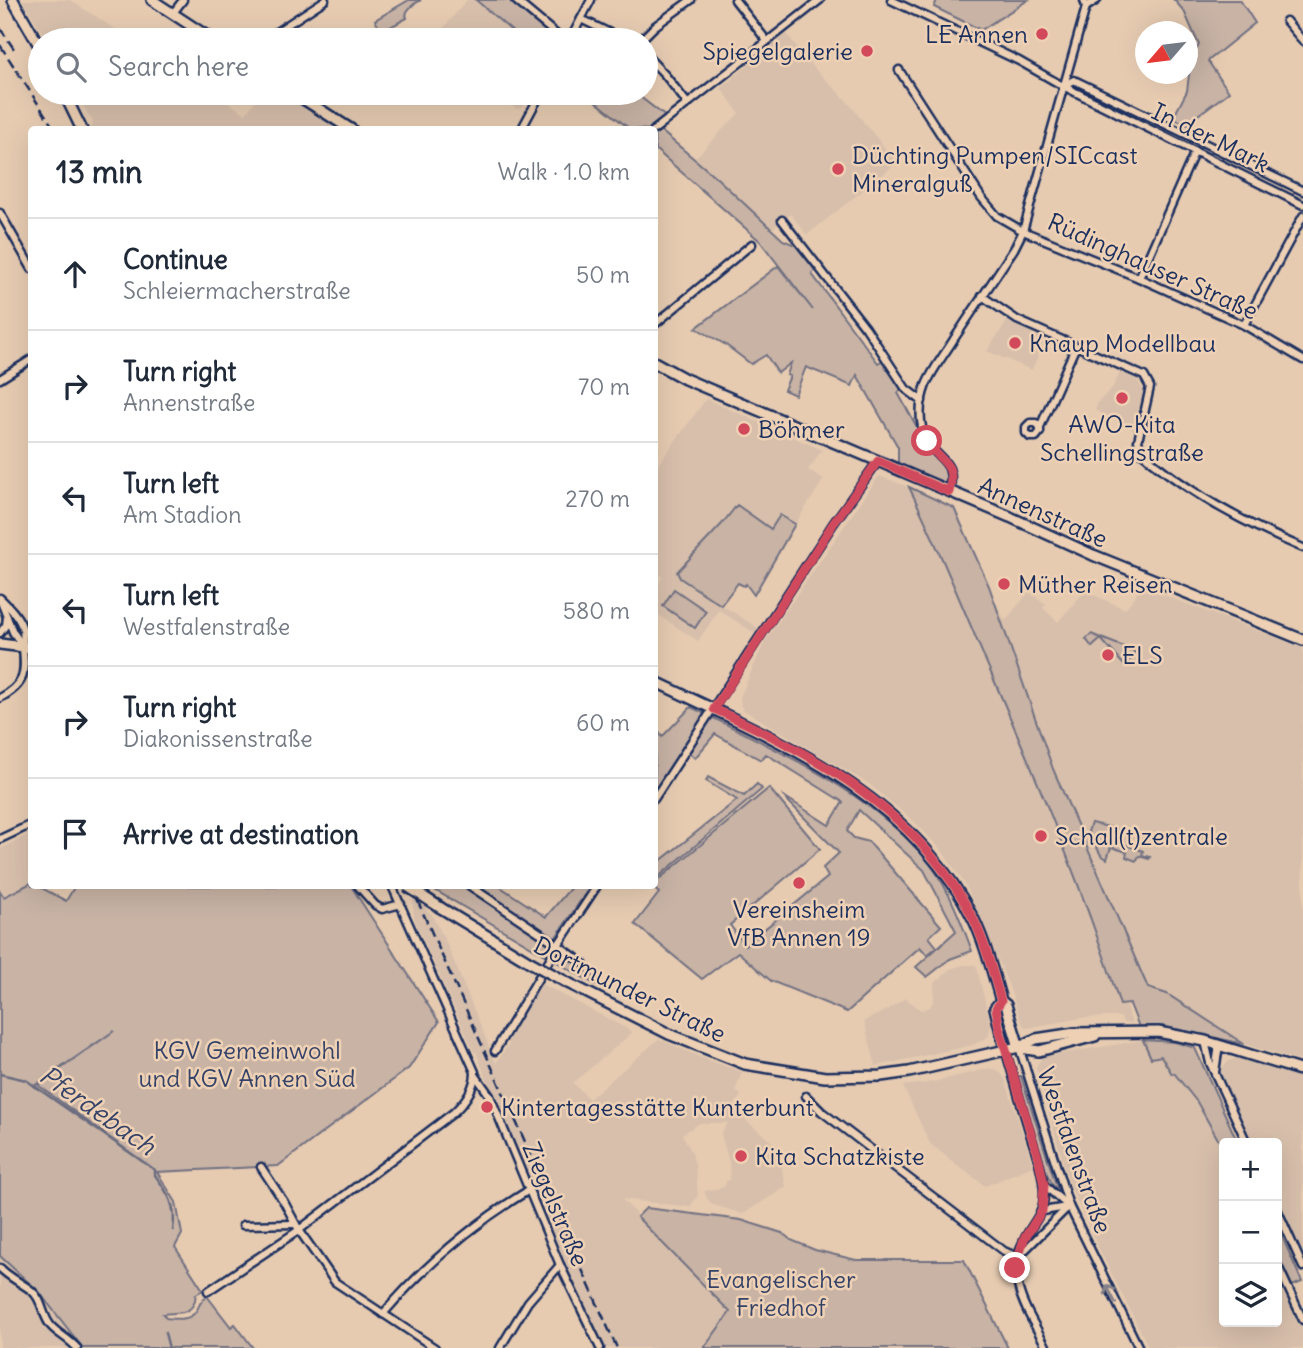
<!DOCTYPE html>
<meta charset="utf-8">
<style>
body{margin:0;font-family:Delius,sans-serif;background:#f2f2f3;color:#1f2937}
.controls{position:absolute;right:21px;bottom:21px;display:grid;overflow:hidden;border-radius:7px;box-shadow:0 7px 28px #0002}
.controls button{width:63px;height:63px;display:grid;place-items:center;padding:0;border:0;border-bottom:2px solid #e0e1e3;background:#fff;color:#1f2937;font:35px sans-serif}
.compass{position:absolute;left:1135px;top:21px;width:63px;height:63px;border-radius:50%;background:#fff;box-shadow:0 7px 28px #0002;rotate:242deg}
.stop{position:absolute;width:21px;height:21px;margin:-16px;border:5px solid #d1495b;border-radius:50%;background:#fff}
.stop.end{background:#d1495b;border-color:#fff;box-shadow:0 2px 7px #0008}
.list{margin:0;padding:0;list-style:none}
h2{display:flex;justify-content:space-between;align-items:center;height:91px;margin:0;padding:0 28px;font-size:30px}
h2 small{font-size:23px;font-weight:400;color:#747a83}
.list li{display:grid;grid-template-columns:46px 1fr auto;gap:21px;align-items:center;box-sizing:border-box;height:112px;padding:0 28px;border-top:2px solid #e0e1e3}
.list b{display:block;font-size:26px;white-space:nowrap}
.list p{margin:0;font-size:23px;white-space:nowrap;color:#747a83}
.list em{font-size:23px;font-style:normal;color:#747a83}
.icon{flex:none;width:38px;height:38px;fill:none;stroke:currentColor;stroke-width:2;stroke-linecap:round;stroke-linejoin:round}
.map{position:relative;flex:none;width:1303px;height:1348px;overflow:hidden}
.search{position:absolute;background:#fff;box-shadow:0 7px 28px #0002;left:28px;top:28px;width:630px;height:77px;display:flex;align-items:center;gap:18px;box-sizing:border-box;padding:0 24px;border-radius:38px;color:#747a83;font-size:26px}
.panel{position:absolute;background:#fff;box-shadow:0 7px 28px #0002;left:28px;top:126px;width:630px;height:763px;border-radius:7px}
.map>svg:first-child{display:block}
.built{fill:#d7bfab}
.green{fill:#c8b3a5;stroke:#727182;stroke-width:2;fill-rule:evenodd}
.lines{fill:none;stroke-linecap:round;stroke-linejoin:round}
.stream{stroke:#6b6c7f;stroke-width:2.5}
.street-casing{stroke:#1b2f5e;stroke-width:11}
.secondary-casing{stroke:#1b2f5e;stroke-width:14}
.street{stroke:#eed1b4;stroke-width:6}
.secondary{stroke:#eed1b4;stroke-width:9}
.rail{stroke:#1b2f5e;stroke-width:2.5;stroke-dasharray:10 5;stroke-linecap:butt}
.secondary-bridge-casing{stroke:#1b2f5e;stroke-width:14;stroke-linecap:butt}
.secondary-bridge{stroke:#eed1b4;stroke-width:9}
.oneway{stroke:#848089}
.route{stroke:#d1495b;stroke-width:9}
.poi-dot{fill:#d1495b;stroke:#eed1b4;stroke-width:2.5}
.labels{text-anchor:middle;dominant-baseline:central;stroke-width:5;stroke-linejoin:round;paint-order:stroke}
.poi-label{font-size:24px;fill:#1b2f5e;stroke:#eed1b4;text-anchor:start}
.street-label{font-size:24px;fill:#1b2f5e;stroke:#eed1b4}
.park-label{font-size:24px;fill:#354369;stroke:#eed1b4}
.water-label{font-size:26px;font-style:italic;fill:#364369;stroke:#eed1b4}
</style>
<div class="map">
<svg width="1303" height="1348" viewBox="0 0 1303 1348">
<rect width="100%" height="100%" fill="#e6cbb1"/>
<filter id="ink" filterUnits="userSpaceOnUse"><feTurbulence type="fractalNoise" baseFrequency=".0143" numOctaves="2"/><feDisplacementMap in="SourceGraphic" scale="14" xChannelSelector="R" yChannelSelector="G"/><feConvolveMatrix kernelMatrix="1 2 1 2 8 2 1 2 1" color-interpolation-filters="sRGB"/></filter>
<g filter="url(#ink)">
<g class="built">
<path d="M22,0H70L132,40H47Z"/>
<path d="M467,0H476L522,40H451L441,31Z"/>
<path d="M786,33L815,69L846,100L897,163L807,235L791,214L772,229L694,159L739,113L721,88Z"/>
<path d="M75,93H214L246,114L260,93H280L336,129H91L93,122Z"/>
<path d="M492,93H531L523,107L517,109Z"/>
<path d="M1007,321L1045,339L1032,370L987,351Z"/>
<path d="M1120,372L1136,379L1142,388L1143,394L1134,430L1095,410L1099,401L1113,387Z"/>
<path d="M706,399L822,450L808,470L824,479L795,524L781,515L722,605L758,628L754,633L719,610L698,641L655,613V593L662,577L655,571V469Z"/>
<path d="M879,476L909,487L916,500L1009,712L1048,811L1069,858L1120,1005L1126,1007L1132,1023H1123L1121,1017H1108L1081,1018L1027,1028L1024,1026L1020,1019L1010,989L983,922L966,886L943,852L916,823L869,784L744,710L741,706L740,697L765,641Z"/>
<path d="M989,586L1005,621L1029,592L1046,604L1043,608L1058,622L1085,591L1125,609L1142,587L1303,648V1062L1244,1044L1167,994L1148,988L1053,769Z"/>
<path d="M31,833V883L4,898L0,891V849Z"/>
<path d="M412,886H414L427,911L432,915L446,942L496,1063L509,1044L506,1041L542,984L633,1032L573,1083L589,1099L659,1039L700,1057L742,1072L735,1091L741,1095L732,1109L777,1146L786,1187L743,1214L714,1205L708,1200L704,1191L721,1188L725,1186L726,1181L730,1180L729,1162L721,1134L728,1123H700L682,1134L692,1153L695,1165L698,1195L690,1207L622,1199L730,1312L704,1348H602L510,1139L476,1052H474L414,919Z"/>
<path d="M963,965H976L991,1026L988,1037L973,1045L876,1066L864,1021L889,1009L905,998L921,1010L930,1007L934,1000V984L950,969Z"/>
<path d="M1143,1040L1151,1058L1161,1055L1172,1074L1174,1073L1197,1102L1224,1150V1322H1277V1270L1303,1329V1348H1149L1099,1249L1069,1183L1036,1067L1042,1057L1048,1056Z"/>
<path d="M1237,1058L1303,1076V1257L1277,1201V1143H1250L1220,1081L1221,1069L1229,1061Z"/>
<path d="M990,1068L999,1071L1005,1079L1033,1166L985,1186L930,1144L903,1086L933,1082Z"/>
<path d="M0,1256L39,1292L83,1348H0Z"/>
</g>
<g class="green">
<path d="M409,0H421C415,3 403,11 407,18L381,32L375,20Z"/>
<path d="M476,0H509L558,40H522Z"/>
<path d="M937,0H1028L981,30L934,7Z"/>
<path d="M1174,0H1240L1255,23L1208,61L1229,92L1198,115L1192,127L1173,118L1187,91L1191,59L1199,45L1184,11Z"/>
<path d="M585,93H635L666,117L654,125L718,179L783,240L795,245L815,270L812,274L878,363L883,360L901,389L898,393L932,454L945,468L947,485L898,466V447L857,375L852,386L806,367L795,395L784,390L790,376L787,375L791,363L778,373L766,355L751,364L726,345L696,328L778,266L813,310L760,241L655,149L654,130L630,129Z"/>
<path d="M909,487L954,508L989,586L1053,769L1148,988L1167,994L1244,1044L1162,1026L1139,1027L1130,1004L1120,1005C1084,891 1038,782 991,673C964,611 939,548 909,487Z"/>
<path d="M737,505L771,529L780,515L795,524L754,595L746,584L744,586L738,583L721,605L680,578L677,572L721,525Z"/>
<path d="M674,589L706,611L695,628L663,606Z"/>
<path d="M1091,634L1134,651V656L1124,665L1101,639L1092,647L1086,639Z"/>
<path d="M691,707C771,747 858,785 920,852C945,878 960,918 972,951L950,959L927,977L916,967L956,931L924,870L859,810L847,831L854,838L869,842L941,926L929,937L937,947L927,955L920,947L847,1012L771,981L738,952L702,979L635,924L659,893L651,886H654L655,865L737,800L706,781L708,777L744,796L757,784L762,789L656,879L657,881L769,788L820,849L730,925L745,945L828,877L823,868L839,853L782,795L829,825L843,802L766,754L761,760L715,734L695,758L684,749L655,792V726L662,737Z"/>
<path d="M1091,823L1118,829L1114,841L1143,851L1142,855L1150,857L1149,859L1139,856L1136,861L1126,857L1127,852L1111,847L1107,859L1101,855L1088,832Z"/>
<path d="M31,883L32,886H38L66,901L75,886H351L439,1022L409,1068L278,1166L157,1172L176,1202L182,1234L175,1247L203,1290L196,1294C194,1316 180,1312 163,1314L166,1318C176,1319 190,1321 196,1311C201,1304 199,1301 207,1296L231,1327L235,1324L253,1348H83L39,1292L0,1256V891L4,897ZM114,1031L38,1085L143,1162L34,1086Z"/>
<path d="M428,886H499L546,917L572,886H586L589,888L550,946L600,981L596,985Z"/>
<path d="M1143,1040L1175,1042L1195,1048L1238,1143H1224V1150L1197,1102L1174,1073L1172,1074L1161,1056L1151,1058Z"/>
<path d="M1021,1076L1059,1194C1035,1162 1027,1115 1016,1077Z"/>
<path d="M646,1208L741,1220L782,1233L791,1240L815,1250L856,1260H964L1008,1348H704L730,1312L637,1217Z"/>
<path d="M1277,1225L1302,1282L1292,1286L1277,1255Z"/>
</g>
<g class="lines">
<g class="stream">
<path d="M0,1074L26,1080L155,1170V1175C168,1193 177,1206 173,1230"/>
<path d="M165,1333L169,1348"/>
</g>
<g class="street-casing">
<g id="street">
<path d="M515,0L563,40"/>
<path d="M735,0L767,41"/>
<path d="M891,0L1019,61L1063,86L1303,205"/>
<path d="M1086,7L1097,0"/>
<path d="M173,13L183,0"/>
<path d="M581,19L624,40"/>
<path d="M1286,21L1303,41"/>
<path d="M264,40L325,0"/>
<path d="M570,40L591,0"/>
<path d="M641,40L655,26L691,0"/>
<path d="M646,55L665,75L688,104"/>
<path d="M899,70L981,197L997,216L1023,231L1139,278L1244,325L1303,360"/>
<path d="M1063,86L1074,80L1303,191"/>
<path d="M521,130L541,93"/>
<path d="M654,130L820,0"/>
<path d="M0,213L32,269"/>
<path d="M782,220L866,328L906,389L922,401"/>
<path d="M1139,278L1195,151"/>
<path d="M982,296L1017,320L1144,376L1150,387L1138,441L1141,452C1188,493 1246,524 1303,548"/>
<path d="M654,325L752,244"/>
<path d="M1244,325L1303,216"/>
<path d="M0,379L32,359"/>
<path d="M1040,427L1036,423H1030L1026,427V433L1030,437H1036L1040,432V427L1076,346"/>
<path d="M949,492C959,455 929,461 922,427C919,413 921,398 926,385C933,368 945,354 954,339C974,309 994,279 1014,249L1023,231L1086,7L1084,0"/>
<path d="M0,598C9,607 20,617 23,630C24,635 23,642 23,647C25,674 26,684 0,698"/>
<path d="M1,602L13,632L22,645"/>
<path d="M0,633L6,625L7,617"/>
<path d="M654,799L833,524L878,461"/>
<path d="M0,839L32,824"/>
<path d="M358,886L375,905L382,909L401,904"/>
<path d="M470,886L558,945L495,1051"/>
<path d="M583,963L558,945L597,886"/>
<path d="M1205,1041L1210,1063L1247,1143"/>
<path d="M1019,1047L1069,1206L1139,1348"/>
<path d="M1005,1049C1014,1079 1022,1108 1031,1137C1037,1156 1044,1175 1044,1195C1044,1214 1033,1222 1025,1238C1003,1280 1028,1311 1047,1348"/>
<path d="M1215,1072L1219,1045"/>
<path d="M476,1076L490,1096L560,1265L600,1348"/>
<path d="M806,1096L821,1111L1004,1251L1018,1257"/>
<path d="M261,1167L284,1202L299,1230L453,1113C465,1102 475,1089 475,1072L392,886"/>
<path d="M1044,1185L1067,1205"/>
<path d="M1277,1209L1303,1267"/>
<path d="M1043,1211L1067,1207"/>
<path d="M243,1225L295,1224"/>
<path d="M1019,1256L1069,1206"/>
<path d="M1277,1264L1303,1320"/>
<path d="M0,1268C10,1278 22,1283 32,1291C43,1300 42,1316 51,1326C58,1334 68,1338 77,1348"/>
<path d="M208,1291L299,1230L335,1282L435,1348"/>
<path d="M383,1314C426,1264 473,1224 529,1190"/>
<path d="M500,1348L528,1302L560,1265"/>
</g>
</g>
<g class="secondary-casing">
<g id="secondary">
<path d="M13,0L40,47"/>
<path d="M152,0L213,40"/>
<path d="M64,93L82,130"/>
<path d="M294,93L352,130"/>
<path d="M654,362L685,379L1010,517L1093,555L1303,640"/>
<path d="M0,644L32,648"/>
<path d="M654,681C775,739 910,792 974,920C986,945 993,973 1001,1001L1006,1005L1019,1047"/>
<path d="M441,908L530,962"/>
<path d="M568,983L669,1034L745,1064L825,1077L881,1076L909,1072L1019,1047L1036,1039L1075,1033L1158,1032L1205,1041L1303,1071"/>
<path d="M1001,1001L995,1008L1005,1049"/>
<path d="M1021,1048L1039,1051L1095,1036"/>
</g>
</g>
<use href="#street" class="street"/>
<use href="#secondary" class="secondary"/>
<g class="rail">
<path d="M0,28L16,52"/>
<path d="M0,45L55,130"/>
<path d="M411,886L617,1348"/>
</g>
<g class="secondary-bridge-casing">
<g id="secondary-bridge">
<path d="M407,886L441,908"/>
<path d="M530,962L568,983"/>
</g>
</g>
<use href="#secondary-bridge" class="secondary-bridge"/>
</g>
<defs><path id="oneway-shaft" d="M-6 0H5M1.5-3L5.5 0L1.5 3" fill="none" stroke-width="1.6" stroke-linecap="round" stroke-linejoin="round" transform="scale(1.75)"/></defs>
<use class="oneway" href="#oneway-shaft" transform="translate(1111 1294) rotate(-117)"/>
</g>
<g class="lines" filter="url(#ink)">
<path class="route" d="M927,441C940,464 957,461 949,492L878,461L833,524L714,709C818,755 922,815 974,920C986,945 993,973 1001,1001L996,1008L999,1027L1039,1160L1044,1185L1042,1211L1024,1239L1015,1268"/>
</g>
<g class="poi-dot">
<circle cx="1042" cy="34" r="7"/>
<circle cx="867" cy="51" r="7"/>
<circle cx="838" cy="169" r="7"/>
<circle cx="1015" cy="343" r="7"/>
<circle cx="1122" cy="398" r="7"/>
<circle cx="744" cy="429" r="7"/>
<circle cx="1004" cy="584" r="7"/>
<circle cx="1108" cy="655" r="7"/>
<circle cx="1041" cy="836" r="7"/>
<circle cx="799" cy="883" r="7"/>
<circle cx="487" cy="1107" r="7"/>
<circle cx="741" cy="1156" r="7"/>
</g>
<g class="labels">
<g class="poi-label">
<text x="1028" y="34" text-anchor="end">LE Annen</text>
<text x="853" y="51" text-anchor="end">Spiegelgalerie</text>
<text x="852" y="155">Düchting Pumpen/SICcast<tspan x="852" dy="28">Mineralguß</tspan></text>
<text x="1029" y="343">Knaup Modellbau</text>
<text x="1122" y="424" text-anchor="middle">AWO-Kita<tspan x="1122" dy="28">Schellingstraße</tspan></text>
<text x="758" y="429">Böhmer</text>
<text x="1018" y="584">Müther Reisen</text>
<text x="1122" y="655">ELS</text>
<text x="1055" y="836">Schall(t)zentrale</text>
<text x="799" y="909" text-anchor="middle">Vereinsheim<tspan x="799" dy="28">VfB Annen 19</tspan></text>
<text x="501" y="1107">Kintertagesstätte Kunterbunt</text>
<text x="755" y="1156">Kita Schatzkiste</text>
</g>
<g class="street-label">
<text transform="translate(1211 137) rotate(26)">In der Mark</text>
<text transform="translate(1153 266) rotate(24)">Rüdinghauser Straße</text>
<text transform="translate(1043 512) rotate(24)">Annenstraße</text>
<text transform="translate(630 989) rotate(26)">Dortmunder Straße</text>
<text transform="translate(1075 1150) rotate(70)">Westfalenstraße</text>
<text transform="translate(556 1204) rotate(67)">Ziegelstraße</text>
</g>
<g class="park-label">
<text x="247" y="1050">KGV Gemeinwohl<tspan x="247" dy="28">und KGV Annen Süd</tspan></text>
<text x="781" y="1279">Evangelischer<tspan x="781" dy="28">Friedhof</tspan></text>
</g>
<g class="water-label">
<text transform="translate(98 1110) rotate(35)">Pferdebach</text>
</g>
</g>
</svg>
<div class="controls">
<button>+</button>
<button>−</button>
<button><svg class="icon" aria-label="layers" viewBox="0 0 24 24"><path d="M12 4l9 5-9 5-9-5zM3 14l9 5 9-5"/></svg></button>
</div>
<svg class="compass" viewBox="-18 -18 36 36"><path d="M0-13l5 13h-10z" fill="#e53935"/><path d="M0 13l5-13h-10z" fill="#747a83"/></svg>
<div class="stop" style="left:927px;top:441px"></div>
<div class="stop end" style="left:1015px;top:1268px"></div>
<div class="search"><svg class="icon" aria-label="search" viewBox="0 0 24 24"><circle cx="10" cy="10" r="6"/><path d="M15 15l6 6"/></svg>Search here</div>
<section class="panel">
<h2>13 min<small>Walk · 1.0 km</small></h2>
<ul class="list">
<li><svg class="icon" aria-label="ahead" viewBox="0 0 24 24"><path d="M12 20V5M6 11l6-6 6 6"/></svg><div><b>Continue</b><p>Schleiermacherstraße</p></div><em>50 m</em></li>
<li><svg class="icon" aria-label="right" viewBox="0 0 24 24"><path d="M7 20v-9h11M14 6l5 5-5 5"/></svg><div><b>Turn right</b><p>Annenstraße</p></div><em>70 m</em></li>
<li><svg class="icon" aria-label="left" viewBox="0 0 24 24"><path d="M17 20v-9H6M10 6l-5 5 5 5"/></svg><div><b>Turn left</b><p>Am Stadion</p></div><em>270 m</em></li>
<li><svg class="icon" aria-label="left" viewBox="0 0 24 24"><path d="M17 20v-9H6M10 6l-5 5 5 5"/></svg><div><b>Turn left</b><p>Westfalenstraße</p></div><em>580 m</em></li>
<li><svg class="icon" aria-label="right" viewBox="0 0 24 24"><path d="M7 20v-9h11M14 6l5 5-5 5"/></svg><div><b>Turn right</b><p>Diakonissenstraße</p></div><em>60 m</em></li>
<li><svg class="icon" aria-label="arrive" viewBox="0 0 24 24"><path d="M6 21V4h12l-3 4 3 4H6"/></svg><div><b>Arrive at destination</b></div></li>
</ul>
</section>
</div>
